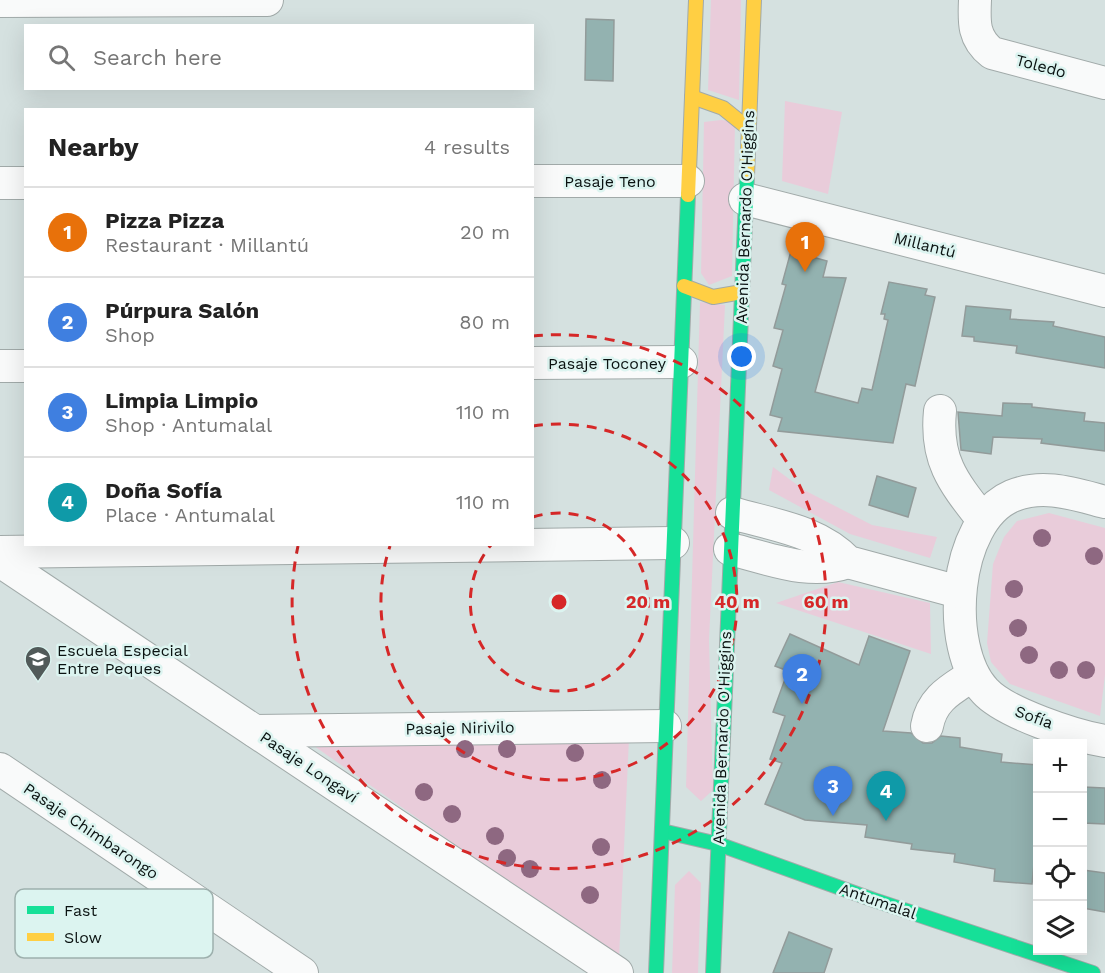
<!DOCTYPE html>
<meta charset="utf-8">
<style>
body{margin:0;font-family:"Work Sans",sans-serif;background:#f6f6f6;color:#222}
.controls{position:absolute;right:18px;bottom:18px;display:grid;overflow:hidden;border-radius:0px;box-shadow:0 6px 24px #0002}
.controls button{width:54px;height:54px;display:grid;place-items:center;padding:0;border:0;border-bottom:2px solid #e0e0e0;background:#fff;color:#222;font:30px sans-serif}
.you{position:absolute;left:742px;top:357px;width:21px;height:21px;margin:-15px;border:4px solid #fff;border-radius:50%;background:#1a73e8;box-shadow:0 0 0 9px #1a73e833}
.badge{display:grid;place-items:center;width:39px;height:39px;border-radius:50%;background:#515a59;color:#fff;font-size:20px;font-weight:700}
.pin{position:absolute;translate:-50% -50px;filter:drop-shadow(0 2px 3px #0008)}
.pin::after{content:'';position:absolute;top:32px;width:21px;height:18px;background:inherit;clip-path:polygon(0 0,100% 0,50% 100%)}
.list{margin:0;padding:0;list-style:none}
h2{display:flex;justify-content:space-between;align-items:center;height:78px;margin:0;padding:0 24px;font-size:26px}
h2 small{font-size:20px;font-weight:400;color:#767676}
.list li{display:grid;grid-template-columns:39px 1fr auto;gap:18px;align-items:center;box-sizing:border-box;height:90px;padding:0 24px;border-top:2px solid #e0e0e0}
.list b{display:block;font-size:22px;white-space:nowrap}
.list p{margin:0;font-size:20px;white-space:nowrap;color:#767676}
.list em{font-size:20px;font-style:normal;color:#767676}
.icon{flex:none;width:33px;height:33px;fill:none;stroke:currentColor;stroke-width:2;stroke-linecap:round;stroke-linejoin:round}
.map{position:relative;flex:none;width:1105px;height:973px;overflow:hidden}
.search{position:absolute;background:#fff;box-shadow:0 6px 24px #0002;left:24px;top:24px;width:510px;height:66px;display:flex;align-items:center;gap:15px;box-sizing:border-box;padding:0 21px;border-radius:0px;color:#767676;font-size:22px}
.panel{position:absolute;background:#fff;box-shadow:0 6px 24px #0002;left:24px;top:108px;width:510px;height:438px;border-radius:0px}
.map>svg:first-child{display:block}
.green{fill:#e9ccda}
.building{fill:#93b2b0;stroke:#929b9a;stroke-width:1.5}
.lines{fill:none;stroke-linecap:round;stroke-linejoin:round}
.street-casing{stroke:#a1aaa9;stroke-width:34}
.fast-casing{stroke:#a1aaa9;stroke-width:16}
.slow-casing{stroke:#a1aaa9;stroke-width:16}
.street{stroke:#f9fafa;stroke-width:32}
.fast{stroke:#16e098;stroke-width:14}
.slow{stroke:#ffcf43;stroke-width:14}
.tree{fill:#8e6881}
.ring{fill:none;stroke:#d62828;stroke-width:3;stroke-dasharray:10 8}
.labels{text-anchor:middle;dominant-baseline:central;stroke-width:5;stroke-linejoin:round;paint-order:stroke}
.street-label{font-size:16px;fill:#0a1211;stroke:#dcf4f0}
.poi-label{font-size:16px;fill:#0a1211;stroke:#dcf4f0;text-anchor:start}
.key{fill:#dcf4f0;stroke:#9db0ad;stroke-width:1.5}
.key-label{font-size:16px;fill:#0a1211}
.centre{fill:#d62828;stroke:#dcf4f0;stroke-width:3}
.ring-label{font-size:18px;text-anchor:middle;font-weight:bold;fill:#d62828;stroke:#dcf4f0;stroke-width:5;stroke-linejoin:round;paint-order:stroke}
</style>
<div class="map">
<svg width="1105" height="973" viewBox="0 0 1105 973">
<rect width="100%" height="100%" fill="#d5e1e0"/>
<g class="green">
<path d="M711,0H741L739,100L708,90Z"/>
<path d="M785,101L842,112L828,194L782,181Z"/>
<path d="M721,120L735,122L732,276L709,285L701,273L704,122Z"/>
<path d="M700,302L725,305L709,640L713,790L701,801L686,787Z"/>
<path d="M773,467L804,490L872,525L937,537L930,558L850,534L769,490Z"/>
<path d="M1049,513L1105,528V675L1100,716L1010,684L991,662L987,643L993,564L1004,537L1017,521Z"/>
<path d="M838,582L930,603L931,654L776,603Z"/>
<path d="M629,738L619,959L304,739Z"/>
<path d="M689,871L701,883L698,973H672L675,885Z"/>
</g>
<g class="building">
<path d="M586,19L614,20L613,81L585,80Z"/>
<path d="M791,251L827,261L823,277L846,278L815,392L858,403L862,388L872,390L888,320L884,319L885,314H881L889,282L927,289L925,295L935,297L915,386L906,384L893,443L778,431L782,418L770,415L782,369L773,366L783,330L774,328L786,285L782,284Z"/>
<path d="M966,306L1011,310L1010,319L1054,322L1053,326L1105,337V368L1016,353L1017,346L974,341V337L962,336Z"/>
<path d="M1003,403L1032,404V407L1085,413L1084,421L1105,423V451L1041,443L1042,439L993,437L991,454L961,450L958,412L1002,416Z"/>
<path d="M877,476L916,488L908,517L869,505Z"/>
<path d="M790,634L859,665L869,636L910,651L883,731L911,733L923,743H932L941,736L960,738V747L1002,754L1001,762L1038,765V822L1032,884L994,881L995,869L954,862L955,854L911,849L912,844L865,837L867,825L805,820L765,804L782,763L770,759L785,716L773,712L788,671L775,666Z"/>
<path d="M1083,787L1105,788V824L1083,823Z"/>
<path d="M1083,870L1105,873V912L1083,908Z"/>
<path d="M789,932L832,949L824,973H773Z"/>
</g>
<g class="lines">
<g class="street-casing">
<g id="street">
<path d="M975,0C974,22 973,38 992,53L1105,83"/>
<path d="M0,1L267,0"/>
<path d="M532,181H688"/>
<path d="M0,183H26"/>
<path d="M745,199L1105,291"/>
<path d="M532,363L681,362"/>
<path d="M0,366H26"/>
<path d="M940,411C935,461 954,483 983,520"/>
<path d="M1105,502C1074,494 1043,483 1012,496C953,521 944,648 985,691C1005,713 1075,736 1105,741"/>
<path d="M732,513C772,525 818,530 848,562L959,592"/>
<path d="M730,549C768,558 809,576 848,562"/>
<path d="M0,552L673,543"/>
<path d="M0,561L617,973"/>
<path d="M927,726C932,698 952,689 973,675"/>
<path d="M255,731L665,726"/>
<path d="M0,769L302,973"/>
</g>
</g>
<g class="fast-casing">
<g id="fast">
<path d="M662,831L718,844L874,900L1093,973"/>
<path d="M656,973L688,195"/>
<path d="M713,973L747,176"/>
</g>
</g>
<g class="slow-casing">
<g id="slow">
<path d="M692,97L723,108L749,129"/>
<path d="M747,176L754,0"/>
<path d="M688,195L696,0"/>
<path d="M684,286L713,297L742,292"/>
</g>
</g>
<use href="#street" class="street"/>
<use href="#fast" class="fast"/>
<use href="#slow" class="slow"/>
</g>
<g class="tree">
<circle cx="1042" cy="538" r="9"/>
<circle cx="1094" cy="556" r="9"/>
<circle cx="1014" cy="589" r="9"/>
<circle cx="1018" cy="628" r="9"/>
<circle cx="1029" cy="655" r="9"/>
<circle cx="1059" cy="670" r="9"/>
<circle cx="1086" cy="670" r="9"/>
<circle cx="465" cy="749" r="9"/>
<circle cx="507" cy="749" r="9"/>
<circle cx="575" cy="753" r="9"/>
<circle cx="602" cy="780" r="9"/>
<circle cx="424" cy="792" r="9"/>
<circle cx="452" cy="814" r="9"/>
<circle cx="495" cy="836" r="9"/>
<circle cx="601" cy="847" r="9"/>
<circle cx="507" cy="858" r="9"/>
<circle cx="530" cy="869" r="9"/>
<circle cx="590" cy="895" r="9"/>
</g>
<g class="ring">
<path d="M533 517A89 89 0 1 1 491 545"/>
<path d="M533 426A178 178 0 1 1 390 546"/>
<path d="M533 336A267 267 0 1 1 298 546"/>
</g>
<defs>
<g id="school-pin" transform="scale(1.35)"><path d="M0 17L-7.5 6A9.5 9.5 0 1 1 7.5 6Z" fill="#515a59" stroke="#dcf4f0"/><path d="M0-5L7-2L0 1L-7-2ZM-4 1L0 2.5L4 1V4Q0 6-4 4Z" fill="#fff"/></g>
</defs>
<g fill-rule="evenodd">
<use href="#school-pin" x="38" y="659"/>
</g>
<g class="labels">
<g class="street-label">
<text transform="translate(1041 66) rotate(15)">Toledo</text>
<text x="610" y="181">Pasaje Teno</text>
<text transform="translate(745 217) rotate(-88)">Avenida Bernardo O'Higgins</text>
<text transform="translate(925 245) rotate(14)">Millantú</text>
<text x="607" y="363">Pasaje Toconey</text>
<text transform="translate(1034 717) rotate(20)">Sofía</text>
<text transform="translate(460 728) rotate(-1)">Pasaje Nirivilo</text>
<text transform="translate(722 738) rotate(-88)">Avenida Bernardo O'Higgins</text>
<text transform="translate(309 767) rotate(34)">Pasaje Longaví</text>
<text transform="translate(91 831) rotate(34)">Pasaje Chimbarongo</text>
<text transform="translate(878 901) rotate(19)">Antumalal</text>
</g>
<g class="poi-label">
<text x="57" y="650">Escuela Especial<tspan x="57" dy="18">Entre Peques</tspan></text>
</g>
</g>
<rect x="15" y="889" width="198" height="69" rx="9" class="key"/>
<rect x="27" y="906" width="27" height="8" fill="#16e098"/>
<rect x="27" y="933" width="27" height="8" fill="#ffcf43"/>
<g class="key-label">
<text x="64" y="916">Fast</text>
<text x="64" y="943">Slow</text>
</g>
<circle cx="559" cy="602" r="9" class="centre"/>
<g class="ring-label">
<text x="648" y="608">20 m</text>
<text x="737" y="608">40 m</text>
<text x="826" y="608">60 m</text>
</g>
</svg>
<div class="controls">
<button>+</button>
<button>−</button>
<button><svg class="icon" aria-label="locate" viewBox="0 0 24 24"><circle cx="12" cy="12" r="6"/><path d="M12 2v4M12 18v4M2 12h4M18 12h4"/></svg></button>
<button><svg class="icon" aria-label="layers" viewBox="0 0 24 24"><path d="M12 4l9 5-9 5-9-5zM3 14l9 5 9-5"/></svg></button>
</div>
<div class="you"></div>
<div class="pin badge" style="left:805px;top:272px;background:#e8710a">1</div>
<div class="pin badge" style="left:802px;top:704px;background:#3f7fe0">2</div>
<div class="pin badge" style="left:833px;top:816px;background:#3f7fe0">3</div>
<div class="pin badge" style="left:886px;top:821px;background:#0f9aa8">4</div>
<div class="search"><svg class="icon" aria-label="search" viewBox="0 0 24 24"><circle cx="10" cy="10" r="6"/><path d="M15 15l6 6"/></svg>Search here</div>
<section class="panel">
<h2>Nearby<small>4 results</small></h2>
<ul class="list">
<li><span class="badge" style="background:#e8710a">1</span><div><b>Pizza Pizza</b><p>Restaurant · Millantú</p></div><em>20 m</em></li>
<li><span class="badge" style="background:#3f7fe0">2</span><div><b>Púrpura Salón</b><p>Shop</p></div><em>80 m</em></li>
<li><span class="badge" style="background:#3f7fe0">3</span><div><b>Limpia Limpio</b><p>Shop · Antumalal</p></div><em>110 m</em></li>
<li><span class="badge" style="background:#0f9aa8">4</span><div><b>Doña Sofía</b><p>Place · Antumalal</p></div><em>110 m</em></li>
</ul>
</section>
</div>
